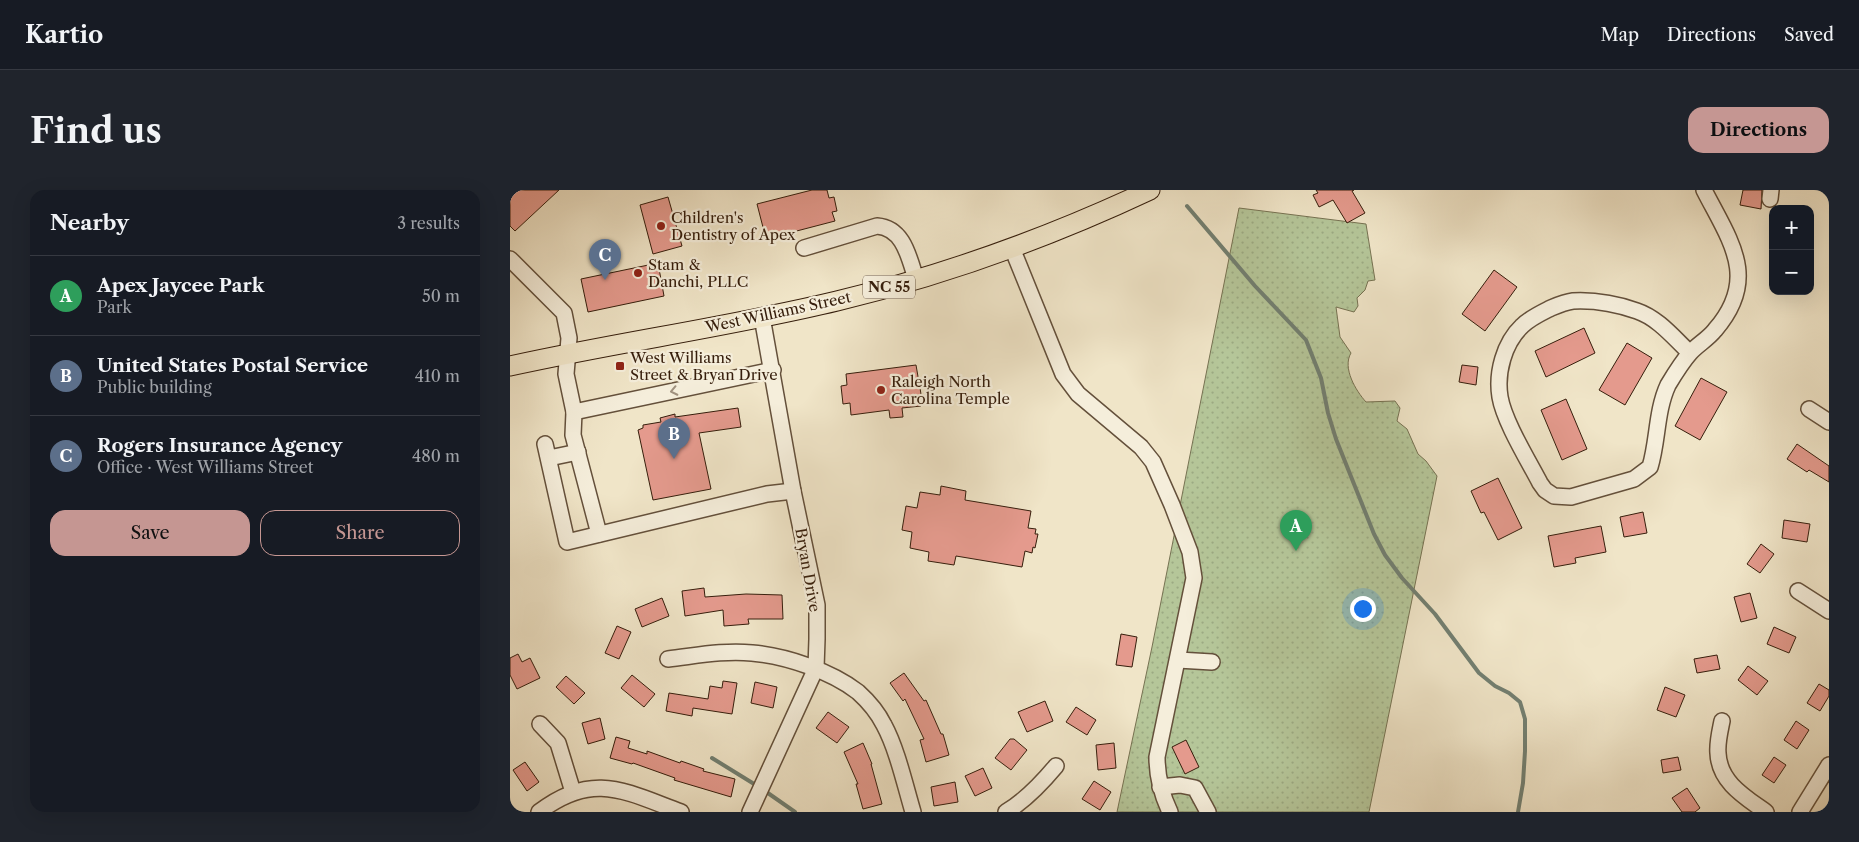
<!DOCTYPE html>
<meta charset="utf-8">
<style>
body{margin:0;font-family:"Libre Caslon Text",serif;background:#20242c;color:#f1f3f6}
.controls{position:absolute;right:15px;top:15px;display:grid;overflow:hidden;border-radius:10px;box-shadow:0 5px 20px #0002}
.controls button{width:45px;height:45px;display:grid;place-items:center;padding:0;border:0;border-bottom:1px solid #363941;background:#171b24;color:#f1f3f6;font:25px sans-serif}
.you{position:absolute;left:852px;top:418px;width:18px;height:18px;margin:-12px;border:4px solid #fff;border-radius:50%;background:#1a73e8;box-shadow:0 0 0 8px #1a73e833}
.badge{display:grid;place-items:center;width:32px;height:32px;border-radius:50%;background:#c59692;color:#fff;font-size:16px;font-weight:700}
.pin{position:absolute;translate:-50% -41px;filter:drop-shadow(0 1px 2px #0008)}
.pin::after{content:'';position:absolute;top:26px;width:18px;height:15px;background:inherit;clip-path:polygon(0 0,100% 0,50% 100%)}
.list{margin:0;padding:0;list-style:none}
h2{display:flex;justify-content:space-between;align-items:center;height:65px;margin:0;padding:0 20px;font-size:21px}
h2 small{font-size:16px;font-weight:400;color:#9ea1a6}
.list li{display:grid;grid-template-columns:32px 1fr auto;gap:15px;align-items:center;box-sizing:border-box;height:80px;padding:0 20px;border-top:1px solid #363941}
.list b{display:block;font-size:19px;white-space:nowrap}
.list p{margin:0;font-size:16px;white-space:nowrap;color:#9ea1a6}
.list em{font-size:16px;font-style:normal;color:#9ea1a6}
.actions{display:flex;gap:10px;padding:15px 20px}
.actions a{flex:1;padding:11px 0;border:1px solid #c59692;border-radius:15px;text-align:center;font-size:18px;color:#c59692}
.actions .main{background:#c59692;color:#111}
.map{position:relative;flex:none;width:1319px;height:622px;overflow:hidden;border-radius:15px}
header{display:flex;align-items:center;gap:30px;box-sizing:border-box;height:70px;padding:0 25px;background:#171b24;border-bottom:1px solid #363941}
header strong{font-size:24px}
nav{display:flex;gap:28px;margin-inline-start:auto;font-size:18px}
.intro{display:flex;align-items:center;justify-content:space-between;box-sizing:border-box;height:120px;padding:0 30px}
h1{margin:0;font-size:35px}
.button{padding:12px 22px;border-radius:15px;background:#c59692;color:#111;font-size:18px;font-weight:700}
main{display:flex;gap:30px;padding:0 30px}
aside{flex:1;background:#171b24;border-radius:15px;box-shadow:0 5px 20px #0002}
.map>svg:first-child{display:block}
.park{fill:url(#park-dots);stroke:#767252}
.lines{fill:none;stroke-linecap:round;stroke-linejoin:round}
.stream{stroke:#727f71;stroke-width:4}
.building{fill:#e49a8d;stroke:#361e0c}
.minor-casing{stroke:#64503b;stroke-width:18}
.major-casing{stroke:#361e0c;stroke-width:21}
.minor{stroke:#f5eedb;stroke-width:15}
.major{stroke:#f0e5c8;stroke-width:19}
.oneway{stroke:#9f907e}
.poi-dot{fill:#8f2418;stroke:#f5eedb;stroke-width:2}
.labels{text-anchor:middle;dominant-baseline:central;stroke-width:4.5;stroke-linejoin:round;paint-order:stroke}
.shield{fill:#f5eedb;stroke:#6f5c4a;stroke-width:1}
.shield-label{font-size:14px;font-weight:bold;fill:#361e0c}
.poi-label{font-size:15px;fill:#361e0c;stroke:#f5eedb;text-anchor:start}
.street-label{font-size:15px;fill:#361e0c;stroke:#f5eedb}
</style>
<header>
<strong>Kartio</strong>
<nav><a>Map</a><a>Directions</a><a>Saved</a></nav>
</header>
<div class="intro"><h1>Find us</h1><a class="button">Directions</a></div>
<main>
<aside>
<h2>Nearby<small>3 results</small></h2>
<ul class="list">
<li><span class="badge" style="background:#2e9e5b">A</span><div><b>Apex Jaycee Park</b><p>Park</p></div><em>50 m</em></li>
<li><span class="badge" style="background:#5c6f8a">B</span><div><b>United States Postal Service</b><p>Public building</p></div><em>410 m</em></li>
<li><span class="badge" style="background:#5c6f8a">C</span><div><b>Rogers Insurance Agency</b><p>Office · West Williams Street</p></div><em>480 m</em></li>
</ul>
<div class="actions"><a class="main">Save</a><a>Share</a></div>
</aside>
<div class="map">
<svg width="1319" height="622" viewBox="0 0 1319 622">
<defs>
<pattern id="park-dots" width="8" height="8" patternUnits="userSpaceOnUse" patternTransform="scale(1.25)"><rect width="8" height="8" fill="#b5c699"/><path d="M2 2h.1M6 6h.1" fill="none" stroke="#9caa83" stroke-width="1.8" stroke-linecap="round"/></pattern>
</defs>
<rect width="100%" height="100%" fill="#f0e5c8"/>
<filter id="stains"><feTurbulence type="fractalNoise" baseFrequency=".004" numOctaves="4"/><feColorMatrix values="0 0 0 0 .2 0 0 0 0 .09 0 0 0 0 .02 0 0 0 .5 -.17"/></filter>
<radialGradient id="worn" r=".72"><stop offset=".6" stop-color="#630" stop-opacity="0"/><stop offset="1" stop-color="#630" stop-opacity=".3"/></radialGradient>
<path class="park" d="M729,18L856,34L865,90L858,91L855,100L847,108L848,116L844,122L826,117L830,147L841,163C832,178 846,201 856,212L885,211L890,218L887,231L897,239L908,264L916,271L927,286L859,622H607L642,457Z"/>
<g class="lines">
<g class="stream">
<path d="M677,16L745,96L796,150L811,188L818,223L826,249L864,344L875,365L892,388L925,424L969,483L985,496L999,503L1010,512L1015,529V561L1013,593L1008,622"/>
<path d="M202,568L249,597"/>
<path d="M255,601L285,622"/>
</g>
</g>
<g class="building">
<path d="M0,0H49L5,41L0,36Z"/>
<path d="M302,0H317L319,8L324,7L327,21L322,22L325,31L256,49L247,14Z"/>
<path d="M806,0H844L842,1L855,23L837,33L823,10L809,17L803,5L808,3Z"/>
<path d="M1233,0H1252L1251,19L1230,15Z"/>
<path d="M158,7L172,56L143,64L130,15Z"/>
<path d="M148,73L154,106L78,122L71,89Z"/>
<path d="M984,80L1007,97L975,141L952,124Z"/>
<path d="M1074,138L1085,163L1036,187L1025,161Z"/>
<path d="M1117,153L1142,168L1115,215L1089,200Z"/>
<path d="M406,175L411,204H410L411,216L392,218L393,227L380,228L379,220L341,225L340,213L333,214L331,196L337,195L336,184Z"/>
<path d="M952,175L968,177L966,195L949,192Z"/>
<path d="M1191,188L1217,202L1190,250L1165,236Z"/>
<path d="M1056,209L1077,259L1052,270L1031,220Z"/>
<path d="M228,218L231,237L189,243L201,299L143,310L128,240L133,238V235L151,232L150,228L165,224V227Z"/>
<path d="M1287,254L1319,276V292L1299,280L1297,282L1277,269Z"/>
<path d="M988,288L1012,338L988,350L974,322L971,323L961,301Z"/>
<path d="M431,296L456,301L455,310L521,321L518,338L526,339L525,344H528L525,358L523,357L522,363L515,361L512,377L446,366L444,375L418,371L419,362L400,358L402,342L392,340L396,316L407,318L410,302L430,305Z"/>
<path d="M1133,322L1137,343L1114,347L1110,327Z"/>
<path d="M1274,330L1300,334L1297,352L1272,348Z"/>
<path d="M1091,336L1096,362L1065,368L1066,373L1044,377L1038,346Z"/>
<path d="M1251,354L1264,364L1250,383L1237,374Z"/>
<path d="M194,398L195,407L236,404L272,405L273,429H238L239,434L214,436L213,420L175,426L172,401Z"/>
<path d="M1240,403L1247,428L1231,432L1224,407Z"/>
<path d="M152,408L159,426L132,437L125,419Z"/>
<path d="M107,436L121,442L109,469L95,463Z"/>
<path d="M1264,437L1286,447L1279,463L1257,454Z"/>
<path d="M611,444L627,447L622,477L606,475Z"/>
<path d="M8,464L12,472L20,468L30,488L7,499L0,485V468Z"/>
<path d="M1207,465L1210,479L1187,483L1184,469Z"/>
<path d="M1238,476L1258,491L1247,505L1228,490Z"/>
<path d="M394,483L414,511L416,510L431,544H433L439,565L416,572L410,550L414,549L395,509L393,511L380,493Z"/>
<path d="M122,485L145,504L134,517L111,498Z"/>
<path d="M56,486L75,503L64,514L46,497Z"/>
<path d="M213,491L227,493L222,524L183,518L182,526L156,521L159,503L198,509L200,496L212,498Z"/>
<path d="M245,492L267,497L263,518L241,513Z"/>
<path d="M1309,494L1319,500V506L1310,521L1297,513Z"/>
<path d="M1155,497L1175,505L1166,527L1147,520Z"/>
<path d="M535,511L543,531L517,542L508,522Z"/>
<path d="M566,517L586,530L577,545L556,532Z"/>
<path d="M318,522L339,537L327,553L306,538Z"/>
<path d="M90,528L95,549L78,554L72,533Z"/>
<path d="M1286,531L1299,540L1287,559L1274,550Z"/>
<path d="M106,547L120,551L118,558L137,564V561L170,573L171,571L194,579L193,581L225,589L221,607L164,590L165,588L123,573L122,574L100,568Z"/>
<path d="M500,549H504L517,560L501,580L485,568Z"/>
<path d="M676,550L689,577L675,584L662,557Z"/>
<path d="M353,553L362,574H361L372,614L353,619L346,594H348L334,562Z"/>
<path d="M604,553L606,578L588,580L586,555Z"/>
<path d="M1168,567L1171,580L1153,583L1151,570Z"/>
<path d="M1264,567L1276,575L1264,593L1252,585Z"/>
<path d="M15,572L29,592L17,601L3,580Z"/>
<path d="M473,578L482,598L465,606L455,586Z"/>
<path d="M584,591L601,602L590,620L572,609Z"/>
<path d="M445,592L448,612L424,616L421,597Z"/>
<path d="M1177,598L1190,618L1185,622H1172L1162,608Z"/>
</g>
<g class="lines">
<g class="minor-casing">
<g id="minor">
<path d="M1260,9L1261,0"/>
<path d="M294,58L367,36C394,38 399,68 406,89"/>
<path d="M502,58L553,184L568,204L631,257L643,272L662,315L680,362L684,388L647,567C647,587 651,603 660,622"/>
<path d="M0,69L54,123L59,148L56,184L64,222L63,245L89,344"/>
<path d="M1180,163C1164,148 1148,128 1127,121C1107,114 1083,110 1063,111C1055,112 1048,115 1041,118C1031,123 1020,128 1012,136C994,153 986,183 990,207C994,231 1018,270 1030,293L1035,300L1044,306L1061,307L1124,289L1140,277C1148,251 1146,221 1158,195C1164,185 1172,172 1180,163C1187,155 1198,149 1205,140C1250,88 1220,51 1194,0"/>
<path d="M1299,219L1319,232"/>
<path d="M64,222L263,180"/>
<path d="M35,254L57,352L257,304L283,301"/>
<path d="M39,268L68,262"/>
<path d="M1288,401L1319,421"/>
<path d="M158,469C185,466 214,460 242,463C276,466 321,481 348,502C358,511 368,523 374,535C387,559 395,595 403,622"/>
<path d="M668,470L702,472"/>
<path d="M1212,531C1210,541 1207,553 1208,563C1209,592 1235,607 1256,622"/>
<path d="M30,534L48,553L63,602"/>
<path d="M650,597L670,595L685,598L698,622"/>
<path d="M29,622C83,581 114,601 171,622"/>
<path d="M240,622L306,478L307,449V415L283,301L252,127"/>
<path d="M496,622C516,610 531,594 546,576"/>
<path d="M1290,622L1319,575"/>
</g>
</g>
<g class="major-casing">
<path id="major" d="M0,176C108,152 219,137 327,111C435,85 540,47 640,0"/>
</g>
<use href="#minor" class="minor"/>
<use href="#major" class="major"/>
</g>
<defs><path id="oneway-chevron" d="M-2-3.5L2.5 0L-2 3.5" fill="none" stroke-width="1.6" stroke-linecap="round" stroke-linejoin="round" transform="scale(1.25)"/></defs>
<use class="oneway" href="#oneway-chevron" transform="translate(164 201) rotate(168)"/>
<g class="poi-dot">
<circle cx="151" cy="36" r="5"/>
<circle cx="128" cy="83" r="5"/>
<rect x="105" y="171" width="10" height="10" rx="2.5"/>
<circle cx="371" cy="200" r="5"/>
</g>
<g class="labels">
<rect class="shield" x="353" y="85.5" width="52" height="23" rx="4"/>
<g class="shield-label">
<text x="379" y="97">NC 55</text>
</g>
<g class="poi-label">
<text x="161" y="27">Children's<tspan x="161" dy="17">Dentistry of Apex</tspan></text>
<text x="138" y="74">Stam &amp;<tspan x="138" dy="17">Danchi, PLLC</tspan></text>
<text x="120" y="167">West Williams<tspan x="120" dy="17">Street &amp; Bryan Drive</tspan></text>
<text x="381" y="191">Raleigh North<tspan x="381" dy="17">Carolina Temple</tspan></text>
</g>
<g class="street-label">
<text transform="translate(268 122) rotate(-12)">West Williams Street</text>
<text transform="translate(298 380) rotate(80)">Bryan Drive</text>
</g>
</g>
<rect width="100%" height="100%" filter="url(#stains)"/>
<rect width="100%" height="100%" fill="url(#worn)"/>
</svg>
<div class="controls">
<button>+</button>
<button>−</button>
</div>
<div class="you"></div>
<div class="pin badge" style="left:786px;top:361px;background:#2e9e5b">A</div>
<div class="pin badge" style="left:164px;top:269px;background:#5c6f8a">B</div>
<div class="pin badge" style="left:95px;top:90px;background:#5c6f8a">C</div>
</div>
</main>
